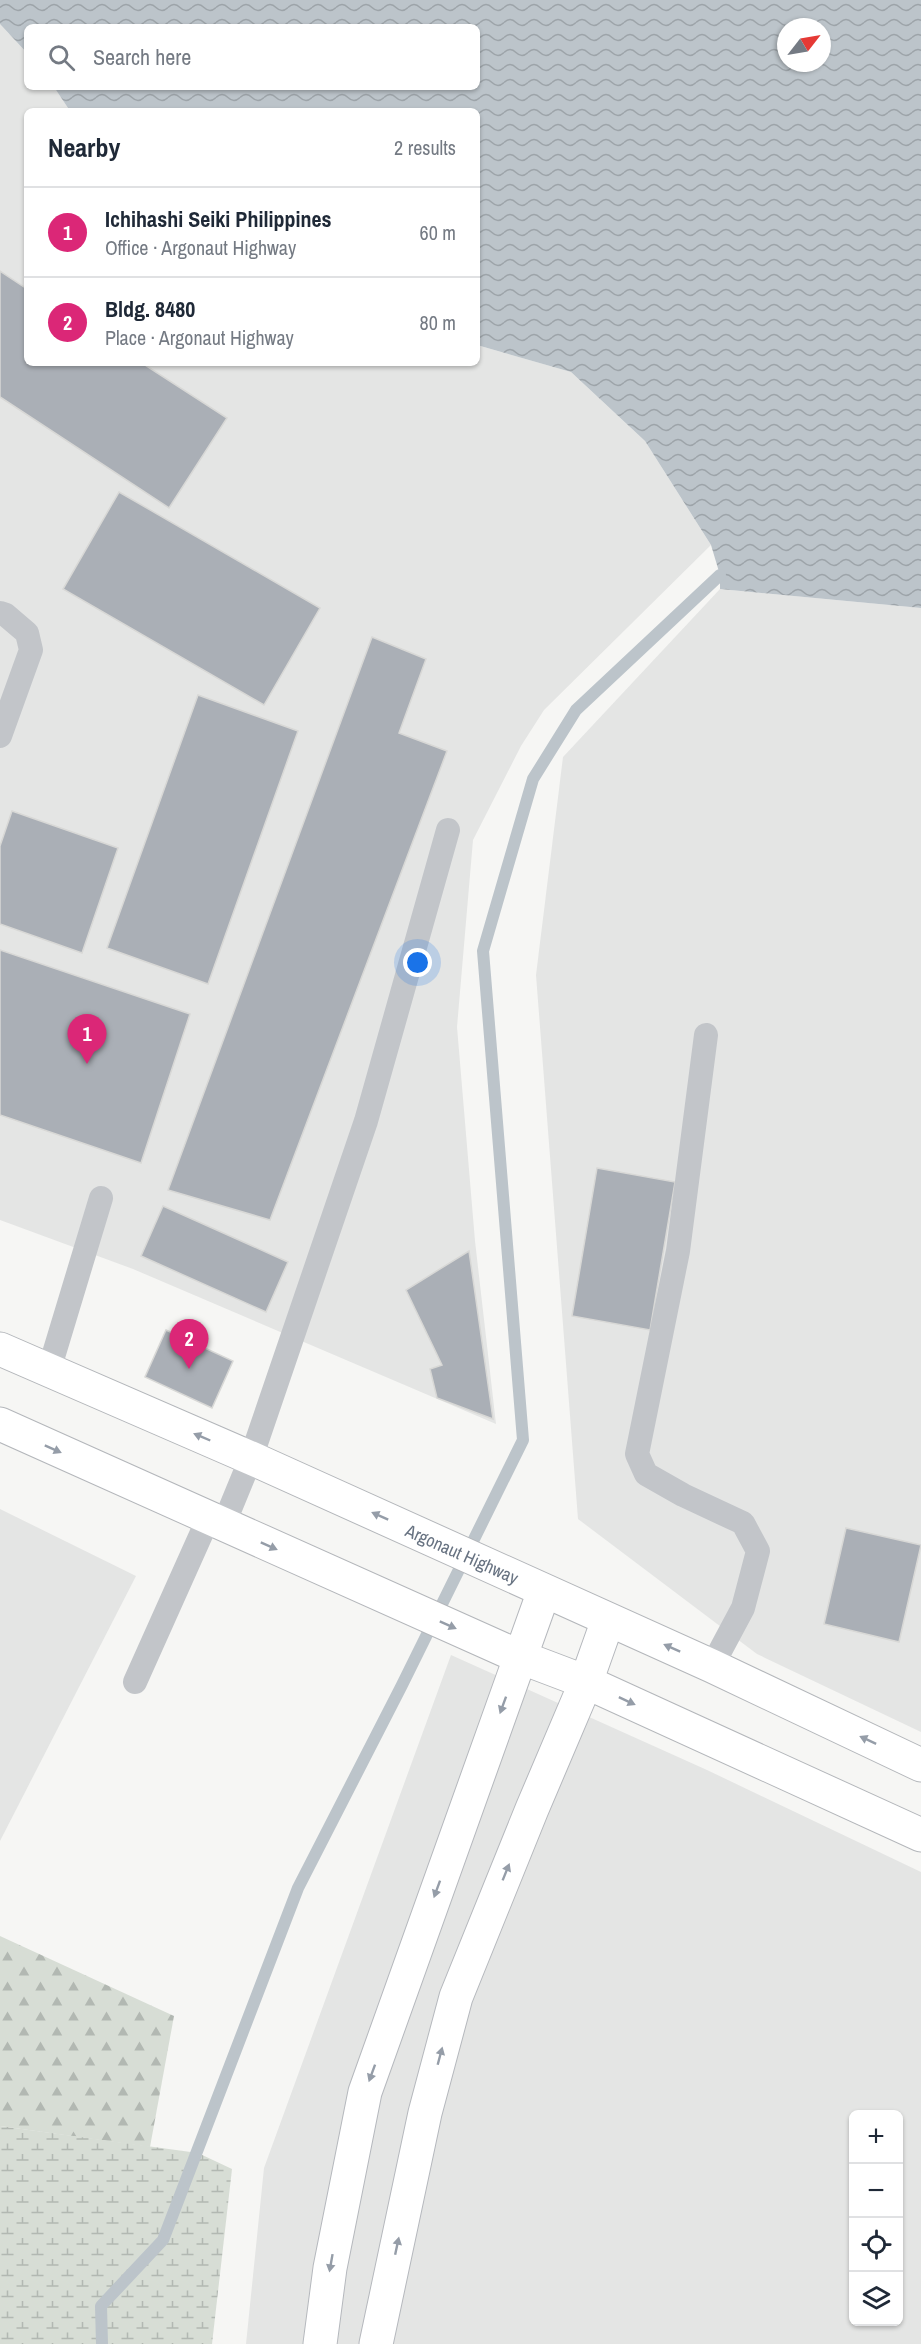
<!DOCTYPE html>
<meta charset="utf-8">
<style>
body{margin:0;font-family:"Archivo Narrow",sans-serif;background:#f2f2f3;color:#1f2937}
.controls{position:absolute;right:18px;bottom:18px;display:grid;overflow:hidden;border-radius:9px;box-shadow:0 2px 4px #0004}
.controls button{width:54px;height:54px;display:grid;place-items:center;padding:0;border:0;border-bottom:2px solid #e0e1e3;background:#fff;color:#1f2937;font:30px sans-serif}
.compass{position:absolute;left:777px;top:18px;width:54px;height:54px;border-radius:50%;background:#fff;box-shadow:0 2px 4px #0004;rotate:59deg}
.you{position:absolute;left:418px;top:963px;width:21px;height:21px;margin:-15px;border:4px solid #fff;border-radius:50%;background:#1a73e8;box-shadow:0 0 0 9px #1a73e833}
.badge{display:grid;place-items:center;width:39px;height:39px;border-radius:50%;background:#db2777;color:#fff;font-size:20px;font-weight:700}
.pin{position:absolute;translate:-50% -50px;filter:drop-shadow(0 2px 3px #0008)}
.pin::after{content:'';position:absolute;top:32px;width:21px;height:18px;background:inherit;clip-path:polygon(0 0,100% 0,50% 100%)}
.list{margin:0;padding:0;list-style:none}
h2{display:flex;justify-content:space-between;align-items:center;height:78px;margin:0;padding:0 24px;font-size:26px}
h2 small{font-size:20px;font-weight:400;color:#747a83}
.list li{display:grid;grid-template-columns:39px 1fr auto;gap:18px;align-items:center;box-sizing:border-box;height:90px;padding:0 24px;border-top:2px solid #e0e1e3}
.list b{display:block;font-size:22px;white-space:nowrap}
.list p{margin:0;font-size:20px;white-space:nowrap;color:#747a83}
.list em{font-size:20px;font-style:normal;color:#747a83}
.icon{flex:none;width:33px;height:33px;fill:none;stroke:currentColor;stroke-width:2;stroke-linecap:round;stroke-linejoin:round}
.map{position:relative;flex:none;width:921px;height:2344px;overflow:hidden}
.search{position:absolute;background:#fff;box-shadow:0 2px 4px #0004;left:24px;top:24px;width:456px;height:66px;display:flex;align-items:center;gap:15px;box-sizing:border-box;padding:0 21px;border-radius:9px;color:#747a83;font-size:22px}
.panel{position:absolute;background:#fff;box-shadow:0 2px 4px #0004;left:24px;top:108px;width:456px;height:258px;border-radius:9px}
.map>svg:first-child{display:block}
.built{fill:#e4e5e4;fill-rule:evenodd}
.forest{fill:url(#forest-firs)}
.wetland{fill:url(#wetland-marsh)}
.water{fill:url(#water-waves);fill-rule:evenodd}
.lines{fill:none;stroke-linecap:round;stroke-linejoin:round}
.stream{stroke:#bcc4ca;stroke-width:12}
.building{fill:#aaafb6;stroke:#d8d8d6;stroke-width:1.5}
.secondary-casing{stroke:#b5b8bd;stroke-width:35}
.primary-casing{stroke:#b4b7bb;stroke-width:35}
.lane{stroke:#c2c5c9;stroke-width:24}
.secondary{stroke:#fff;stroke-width:33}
.primary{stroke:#fff;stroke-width:33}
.oneway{fill:#959da8}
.labels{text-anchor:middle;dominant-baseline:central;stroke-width:6;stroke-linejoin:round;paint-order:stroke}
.street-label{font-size:18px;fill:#687382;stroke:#fff}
</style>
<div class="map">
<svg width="921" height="2344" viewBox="0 0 921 2344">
<defs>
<pattern id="forest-firs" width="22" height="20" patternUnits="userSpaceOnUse" patternTransform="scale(1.5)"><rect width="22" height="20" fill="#d7ddd5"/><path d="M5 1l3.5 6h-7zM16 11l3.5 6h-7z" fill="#b2b8b2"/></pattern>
<pattern id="wetland-marsh" width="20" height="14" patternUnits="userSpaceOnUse" patternTransform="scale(1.5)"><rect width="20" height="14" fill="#d7ddd5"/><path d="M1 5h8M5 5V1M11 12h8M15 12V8" fill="none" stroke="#b2b8b2"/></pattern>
<pattern id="water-waves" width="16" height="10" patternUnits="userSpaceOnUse" patternTransform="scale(1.5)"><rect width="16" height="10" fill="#bcc4ca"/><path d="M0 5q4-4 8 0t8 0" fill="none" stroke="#9da4a9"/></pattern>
</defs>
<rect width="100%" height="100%" fill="#f6f6f4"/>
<g class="built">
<path d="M0,24L27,53V87H54L70,111H27V363H477V345L571,372L645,441L711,545L544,710L521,746L473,840L457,1027L475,1241L496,1424L133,1269L0,1220Z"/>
<path d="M720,589L921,608V1732L757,1654L578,1519L536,975L563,757Z"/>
<path d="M0,1509L136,1576L0,1841Z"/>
<path d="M451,1655L707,1770L921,1872V2344H246L264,2168ZM854,2114H898V2322H854Z"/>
</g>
<path class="forest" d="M0,1936L174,2016L150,2147L0,2126Z"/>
<path class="wetland" d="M0,2126L198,2153L232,2169L212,2344H0Z"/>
<path class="water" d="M0,0H921V608L720,589V575L711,545L645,441L571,372L477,345V111H70L54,87H477V27H27V53L0,24ZM786,27H822V63H786Z"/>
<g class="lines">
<path class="stream" d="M102,2344L101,2306L163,2240L298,1888L402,1685L523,1440L483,951L533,779L576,710L720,575"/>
</g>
<g class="building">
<path d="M0,271L27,289V363H142L227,418L169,508L0,397Z"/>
<path d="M119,492L320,608L264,705L63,589Z"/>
<path d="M372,637L426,659L399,733L447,751L270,1220L168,1190Z"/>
<path d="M198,695L298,731L208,984L107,948Z"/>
<path d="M12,811L118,848L82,953L0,924V846Z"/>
<path d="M0,950L190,1014L141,1163L0,1115Z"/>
<path d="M597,1168L675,1182L650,1330L572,1316Z"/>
<path d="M163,1206L288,1262L266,1312L141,1256Z"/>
<path d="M469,1251L493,1419L437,1398L430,1369L442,1365L406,1290Z"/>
<path d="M166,1330L233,1361L212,1408L145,1377Z"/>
<path d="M846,1528L921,1545L899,1642L824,1624Z"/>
</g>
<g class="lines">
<g class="secondary-casing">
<g id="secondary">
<path d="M320,2344L330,2268L365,2092L544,1591"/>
<path d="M376,2344L425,2113L456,1997L532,1809L586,1682L608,1620"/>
</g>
</g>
<g class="primary-casing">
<g id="primary">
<path d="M0,1349L251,1458L712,1666L921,1765"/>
<path d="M0,1424L520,1657L586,1682L921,1835"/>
</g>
</g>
<g class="lane">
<path d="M0,613L6,615L27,633L31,650L0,736"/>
<path d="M706,1035L678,1251L637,1454L646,1474L683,1495L743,1523L758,1551L743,1608L712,1666"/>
<path d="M49,1370L101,1198"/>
<path d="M223,1526L251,1458L366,1121L448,830"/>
<path d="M135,1682L208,1519"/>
</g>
<use href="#secondary" class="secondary"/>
<use href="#primary" class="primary"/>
</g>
<defs><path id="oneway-solid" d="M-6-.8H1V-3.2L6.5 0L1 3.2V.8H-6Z" transform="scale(1.5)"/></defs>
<g class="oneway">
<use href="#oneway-solid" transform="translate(202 1437) rotate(-157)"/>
<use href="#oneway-solid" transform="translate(53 1449) rotate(24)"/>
<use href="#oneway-solid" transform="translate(380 1516) rotate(-156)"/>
<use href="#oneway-solid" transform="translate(269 1546) rotate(24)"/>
<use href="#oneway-solid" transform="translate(448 1625) rotate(24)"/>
<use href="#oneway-solid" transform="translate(672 1648) rotate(-156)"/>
<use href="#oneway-solid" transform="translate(627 1701) rotate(25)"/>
<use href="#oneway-solid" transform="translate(503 1705) rotate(110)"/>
<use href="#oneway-solid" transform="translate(868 1740) rotate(-155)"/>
<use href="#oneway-solid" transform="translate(506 1872) rotate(-68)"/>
<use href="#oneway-solid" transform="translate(437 1889) rotate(110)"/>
<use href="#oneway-solid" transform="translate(440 2056) rotate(-75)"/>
<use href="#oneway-solid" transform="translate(372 2073) rotate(110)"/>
<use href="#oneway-solid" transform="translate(397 2246) rotate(-78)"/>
<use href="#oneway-solid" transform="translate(331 2263) rotate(100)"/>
</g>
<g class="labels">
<g class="street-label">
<text transform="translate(462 1554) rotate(24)">Argonaut Highway</text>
</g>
</g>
</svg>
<div class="controls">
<button>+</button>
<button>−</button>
<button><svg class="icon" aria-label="locate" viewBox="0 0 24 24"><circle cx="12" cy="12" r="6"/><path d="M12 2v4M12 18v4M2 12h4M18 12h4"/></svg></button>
<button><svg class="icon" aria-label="layers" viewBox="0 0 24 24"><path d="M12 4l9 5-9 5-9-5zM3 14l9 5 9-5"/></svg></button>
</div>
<svg class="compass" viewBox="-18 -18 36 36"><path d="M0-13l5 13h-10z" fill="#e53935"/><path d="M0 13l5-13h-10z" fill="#747a83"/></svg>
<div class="you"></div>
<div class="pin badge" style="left:87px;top:1064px">1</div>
<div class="pin badge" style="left:189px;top:1369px">2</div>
<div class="search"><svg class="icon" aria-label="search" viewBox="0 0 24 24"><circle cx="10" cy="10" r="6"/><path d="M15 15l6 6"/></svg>Search here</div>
<section class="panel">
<h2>Nearby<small>2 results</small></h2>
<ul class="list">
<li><span class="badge">1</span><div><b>Ichihashi Seiki Philippines</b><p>Office · Argonaut Highway</p></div><em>60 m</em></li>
<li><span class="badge">2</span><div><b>Bldg. 8480</b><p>Place · Argonaut Highway</p></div><em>80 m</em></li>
</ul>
</section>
</div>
